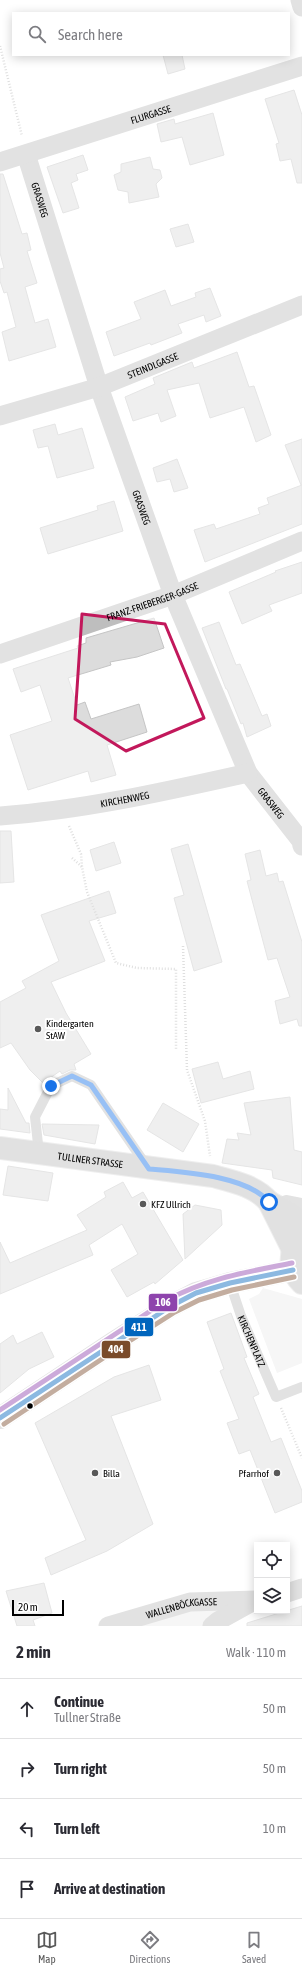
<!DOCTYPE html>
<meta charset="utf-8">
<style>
body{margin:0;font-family:"Asap Condensed",sans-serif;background:#f7f7f7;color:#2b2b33}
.controls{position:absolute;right:12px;bottom:12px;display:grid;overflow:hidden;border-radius:0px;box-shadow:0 2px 10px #0003}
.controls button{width:36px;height:36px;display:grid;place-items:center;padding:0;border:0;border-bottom:1px solid #e1e1e2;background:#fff;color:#2b2b33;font:20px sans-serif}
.scale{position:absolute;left:12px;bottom:10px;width:52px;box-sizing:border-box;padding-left:4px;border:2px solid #000;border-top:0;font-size:11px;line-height:14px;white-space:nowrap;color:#000;-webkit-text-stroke:3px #fff;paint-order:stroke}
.stop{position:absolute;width:12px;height:12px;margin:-9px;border:3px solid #1a73e8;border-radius:50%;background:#fff}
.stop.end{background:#1a73e8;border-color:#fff;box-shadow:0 1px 4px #0008}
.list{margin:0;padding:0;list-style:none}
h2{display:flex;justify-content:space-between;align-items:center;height:52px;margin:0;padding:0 16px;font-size:17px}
h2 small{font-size:13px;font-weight:400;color:#7c7c81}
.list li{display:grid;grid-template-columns:26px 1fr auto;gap:12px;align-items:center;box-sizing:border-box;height:60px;padding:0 16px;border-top:1px solid #e1e1e2}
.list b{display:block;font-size:15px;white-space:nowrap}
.list p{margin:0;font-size:13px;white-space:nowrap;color:#7c7c81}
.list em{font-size:13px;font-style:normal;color:#7c7c81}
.icon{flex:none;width:22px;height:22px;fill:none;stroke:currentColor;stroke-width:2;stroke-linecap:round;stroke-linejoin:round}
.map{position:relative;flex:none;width:302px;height:1626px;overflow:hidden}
.search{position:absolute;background:#fff;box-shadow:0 2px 10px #0003;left:12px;right:12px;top:12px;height:44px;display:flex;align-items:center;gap:10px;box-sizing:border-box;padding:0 14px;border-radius:0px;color:#7c7c81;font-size:15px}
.sheet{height:292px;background:#fff}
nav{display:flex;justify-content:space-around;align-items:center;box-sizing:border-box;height:56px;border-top:1px solid #e1e1e2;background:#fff;font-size:11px;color:#7c7c81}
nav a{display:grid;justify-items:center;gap:2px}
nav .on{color:#595959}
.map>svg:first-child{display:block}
.green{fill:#eaeaea}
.building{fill:#dcdcdc;stroke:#c5c5c5}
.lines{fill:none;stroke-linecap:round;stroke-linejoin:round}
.primary-casing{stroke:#dbdbdb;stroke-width:24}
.path{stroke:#b8b8b8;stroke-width:2.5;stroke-dasharray:1 2;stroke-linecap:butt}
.lane{stroke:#bebebe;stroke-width:10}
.street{stroke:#bebebe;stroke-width:19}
.secondary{stroke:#c1c1c1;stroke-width:22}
.primary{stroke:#bdbdbd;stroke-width:22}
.bus-1-casing{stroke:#fff;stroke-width:8}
.bus-2-casing{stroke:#fff;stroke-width:8}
.bus-3-casing{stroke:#fff;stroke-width:8}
.bus-1{stroke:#0065bd;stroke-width:5}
.bus-2{stroke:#7a4b2a;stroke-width:5}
.bus-3{stroke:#8e44ad;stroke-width:5}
.route{stroke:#1a73e8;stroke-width:5}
.marked{fill:none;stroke:#c2185b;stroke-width:3;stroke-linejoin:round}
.poi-dot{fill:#595959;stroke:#fff;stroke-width:1.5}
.bus-dot{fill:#000;stroke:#fff;stroke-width:1.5}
.labels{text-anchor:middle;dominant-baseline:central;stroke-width:4;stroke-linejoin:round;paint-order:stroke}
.street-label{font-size:10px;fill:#000;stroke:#fff}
.poi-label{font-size:10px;fill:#000;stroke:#fff;text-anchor:start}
.line-badge{stroke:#fff;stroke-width:1.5}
.badge-label{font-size:11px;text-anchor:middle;font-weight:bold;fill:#fff}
</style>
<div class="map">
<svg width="302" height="1626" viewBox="0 0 302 1626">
<rect width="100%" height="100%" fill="#fff"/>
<g class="green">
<path d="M263,1288L302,1299V1363L277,1373L249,1299L259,1294Z"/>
<path d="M236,1607L207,1626H132L191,1611Z"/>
</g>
<g class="building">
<path d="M163,55H182L185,69L168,74Z"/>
<path d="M294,90L302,115V183H297L291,159L280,161L276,144L279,143L265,99Z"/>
<path d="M213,113L224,155L190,165L182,137L161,142L157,124L174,119L175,124Z"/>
<path d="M83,155L88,170L76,174L78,180L71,183L79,208L63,213L47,167Z"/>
<path d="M150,157L153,169L160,170L162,178L156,184L159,197L129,203L128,192L118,190L114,175L121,172V164Z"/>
<path d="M0,174H3L22,234L27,233L31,250L27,251L37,283L25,287L35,323L48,319L56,347L9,361L2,332L16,327L7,292L4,293L0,281V269L4,268L0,253Z"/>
<path d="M188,224L194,242L176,247L170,229Z"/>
<path d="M210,288L221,316L206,322L204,315L178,324L182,333L151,345L150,343L114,356L106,332L141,319L134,302L165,290L171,306L196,297L195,293Z"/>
<path d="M237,352L249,387L254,386L271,435L256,442L244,407L210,418L199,383L167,390L176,416L161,422L158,413L133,421L125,397L155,384L153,378L192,362L194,368Z"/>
<path d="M55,424L58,435L82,428L94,468L57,478L48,446L38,448L33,430Z"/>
<path d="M302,439V485H301L285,445Z"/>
<path d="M177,459L188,488L174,492L170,479L157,482L153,468Z"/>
<path d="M302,485V524L205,562L194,530L214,524L216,529L260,514L258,508L269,504L267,498Z"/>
<path d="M114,501L123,531L48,554L40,528L98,510L97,506Z"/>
<path d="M302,562V593L269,605L272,611L242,624L229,592L276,572L275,571Z"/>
<path d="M154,618L164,648L137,657L110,662L111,665L68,678L77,705L85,702L91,719L139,704L147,732L107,745L116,775L91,782L88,771L28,790L10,735L52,721L40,685L21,692L13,669L78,648L77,646L86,643V638Z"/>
<path d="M219,622L236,665L240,664L262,716L267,714L271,726L247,737L243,723L241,724L227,689H226L202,628Z"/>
<path d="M0,831H11L14,882L0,883Z"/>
<path d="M114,842L121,863L96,871L90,850Z"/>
<path d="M188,844L222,962L194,971L174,898L184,895L171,849Z"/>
<path d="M260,850L266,876L277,873L279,882L283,881L302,942V1026H299L297,1019L280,1024L275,1001L290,997L277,958L268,960L247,881L251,880L245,854Z"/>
<path d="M109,891L116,913L89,921L105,961L51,982L66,1013L91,1054L74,1064L76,1070H70L62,1074L60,1071L43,1083L30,1070L11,1043L0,1048V1002L26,988L22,981L59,961L41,915Z"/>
<path d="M218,1062L223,1079L250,1071L254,1089L201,1103L192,1069Z"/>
<path d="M8,1088L26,1123H29L30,1133L0,1129V1109L8,1110Z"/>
<path d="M290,1097L294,1150L302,1152V1185L273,1178L272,1170L222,1163L227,1139L239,1140L237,1133L251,1135L244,1103Z"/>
<path d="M163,1103L199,1124L183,1152L147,1130Z"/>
<path d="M42,1124L99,1125L95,1144L44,1135Z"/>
<path d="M8,1166L53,1173L48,1201L3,1195Z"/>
<path d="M123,1182L132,1198L143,1192L183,1260L155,1284L154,1282L127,1297L111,1270L138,1254L122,1224L89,1245L93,1255L0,1294V1242L10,1263L87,1230L77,1215L106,1197L104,1192Z"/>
<path d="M195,1205L221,1210L222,1225L185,1259L183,1214Z"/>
<path d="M231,1313L247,1357L244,1358L259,1394L253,1397L271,1442L281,1438L302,1491V1502L275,1513L250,1450L239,1454L227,1423L239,1419L220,1371L224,1369L207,1322Z"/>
<path d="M42,1332L54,1357L29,1369L0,1393V1344L13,1335L17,1344Z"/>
<path d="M149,1365L161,1400L111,1416L153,1524L107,1551L51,1575L45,1558L86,1540L35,1423L114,1377Z"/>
<path d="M44,1583L52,1613L33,1620L35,1626H17L6,1591Z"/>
<path d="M302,1606V1626H247V1623Z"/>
</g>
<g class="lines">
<g class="primary-casing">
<g id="primary">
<path id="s8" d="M0,1148L213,1176C232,1181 256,1186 269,1202L293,1250"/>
<path d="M269,1202L302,1221"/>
<path d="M300,1238C288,1253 289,1270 302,1283"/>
</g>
</g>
<g class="path">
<path d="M0,46L22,136"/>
<path d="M69,826L81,854L82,867"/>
<path d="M72,858L82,867L87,892L116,963L137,968L176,969V1049"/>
<path d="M183,946L187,1070L205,1121L210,1156"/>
<path d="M281,1408L302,1458"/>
</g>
<g class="lane">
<path d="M39,1153L35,1117L51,1086L72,1076L91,1085L146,1165"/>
<path d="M277,1204L286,1200L302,1203"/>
<path id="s1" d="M230,1283L241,1316L276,1397L302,1387"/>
</g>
<g class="street">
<path d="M300,0L302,7"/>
<path id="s2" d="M26,154L99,387L173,595L248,773L301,841L302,846"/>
<path id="s3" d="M0,162L302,66"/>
<path id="s4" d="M0,416L99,387L302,305"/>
<path id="s5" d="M0,654L173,595L302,541"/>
<path id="s6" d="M0,816C84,810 167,791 248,773"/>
<path d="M287,1593L302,1588"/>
<path id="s7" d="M108,1626L190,1602L257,1600"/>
<path d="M212,1626L218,1621L252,1602"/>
</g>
<path class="secondary" d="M0,1418L113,1343L171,1306L196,1293L230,1283L293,1270"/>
<use href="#primary" class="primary"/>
<g class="bus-1-casing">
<path id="bus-1" d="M0,1418L171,1306L196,1293L230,1283L293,1270"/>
</g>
<g class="bus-2-casing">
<path id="bus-2" d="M4,1424L117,1349L175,1312L199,1300L232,1290L294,1277"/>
</g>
<g class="bus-3-casing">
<path id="bus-3" d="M0,1410L167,1300C208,1278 247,1272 292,1263"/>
</g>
<use href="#bus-1" class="bus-1"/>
<use href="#bus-2" class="bus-2"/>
<use href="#bus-3" class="bus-3"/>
</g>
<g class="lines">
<path class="route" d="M51,1086L72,1076L91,1085L149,1169C182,1172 246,1175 269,1202"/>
</g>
<path d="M0 0H302V1626H0ZM82,614L165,624L204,718L126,751L75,719Z" fill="#fff" fill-opacity=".55" fill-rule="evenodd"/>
<path class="marked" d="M82,614L165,624L204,718L126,751L75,719Z"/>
<g class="poi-dot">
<circle cx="38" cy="1029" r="4"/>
<circle cx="143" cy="1204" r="4"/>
<circle cx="95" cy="1473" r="4"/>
<circle cx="277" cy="1473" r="4"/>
</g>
<circle class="bus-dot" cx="30" cy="1406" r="3.5"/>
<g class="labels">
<g class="street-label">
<text stroke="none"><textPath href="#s3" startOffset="158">FLURGASSE</textPath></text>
<text stroke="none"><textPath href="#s2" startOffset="48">GRASWEG</textPath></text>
<text stroke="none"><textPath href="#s4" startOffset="161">STEINDLGASSE</textPath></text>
<text stroke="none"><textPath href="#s2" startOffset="372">GRASWEG</textPath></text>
<text stroke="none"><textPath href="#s5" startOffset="161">FRANZ-FRIEBERGER-GASSE</textPath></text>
<text stroke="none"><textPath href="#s6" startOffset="126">KIRCHENWEG</textPath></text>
<text stroke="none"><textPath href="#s2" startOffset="696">GRASWEG</textPath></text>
<text stroke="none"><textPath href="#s8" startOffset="91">TULLNER STRASSE</textPath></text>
<text stroke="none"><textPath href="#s1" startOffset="62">KIRCHENPLATZ</textPath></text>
<text stroke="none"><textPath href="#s7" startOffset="76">WALLENBÖCKGASSE</textPath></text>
</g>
<g class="poi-label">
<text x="46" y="1023">Kindergarten<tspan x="46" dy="12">StAW</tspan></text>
<text x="151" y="1204">KFZ Ullrich</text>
<text x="103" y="1473">Billa</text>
<text x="269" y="1473" text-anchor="end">Pfarrhof</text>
</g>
</g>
<g class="line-badge">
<rect x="148" y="1293" width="30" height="19" rx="4" fill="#8e44ad"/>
<rect x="124" y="1317" width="30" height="20" rx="4" fill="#0065bd"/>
<rect x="101" y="1340" width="30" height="19" rx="4" fill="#7a4b2a"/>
</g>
<g class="badge-label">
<text x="163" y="1306">106</text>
<text x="139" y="1331">411</text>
<text x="116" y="1353">404</text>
</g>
</svg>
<div class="controls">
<button><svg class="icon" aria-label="locate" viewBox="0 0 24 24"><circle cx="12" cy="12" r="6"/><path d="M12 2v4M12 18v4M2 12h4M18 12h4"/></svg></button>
<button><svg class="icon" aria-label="layers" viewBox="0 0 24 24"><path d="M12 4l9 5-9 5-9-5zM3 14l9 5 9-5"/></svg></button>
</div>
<div class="scale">20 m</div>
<div class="stop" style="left:269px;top:1202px"></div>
<div class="stop end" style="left:51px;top:1086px"></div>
<div class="search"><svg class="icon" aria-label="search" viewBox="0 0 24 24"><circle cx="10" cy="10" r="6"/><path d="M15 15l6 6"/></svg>Search here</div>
</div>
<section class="sheet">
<h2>2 min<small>Walk · 110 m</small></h2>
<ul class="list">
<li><svg class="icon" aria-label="ahead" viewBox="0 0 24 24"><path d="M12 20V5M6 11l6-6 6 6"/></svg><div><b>Continue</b><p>Tullner Straße</p></div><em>50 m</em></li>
<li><svg class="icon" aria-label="right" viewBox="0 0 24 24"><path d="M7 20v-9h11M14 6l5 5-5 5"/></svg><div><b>Turn right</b></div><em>50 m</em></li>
<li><svg class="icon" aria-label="left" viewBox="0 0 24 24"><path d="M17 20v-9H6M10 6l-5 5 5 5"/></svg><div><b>Turn left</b></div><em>10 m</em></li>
<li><svg class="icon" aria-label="arrive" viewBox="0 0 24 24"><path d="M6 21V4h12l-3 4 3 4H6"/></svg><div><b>Arrive at destination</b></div></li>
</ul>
</section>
<nav>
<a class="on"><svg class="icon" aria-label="map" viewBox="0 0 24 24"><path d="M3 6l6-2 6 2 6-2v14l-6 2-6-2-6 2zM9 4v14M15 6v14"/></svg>Map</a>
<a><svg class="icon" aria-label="directions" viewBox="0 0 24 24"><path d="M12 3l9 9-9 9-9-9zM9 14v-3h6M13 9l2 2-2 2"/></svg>Directions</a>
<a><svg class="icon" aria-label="saved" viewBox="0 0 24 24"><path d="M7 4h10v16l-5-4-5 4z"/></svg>Saved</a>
</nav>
